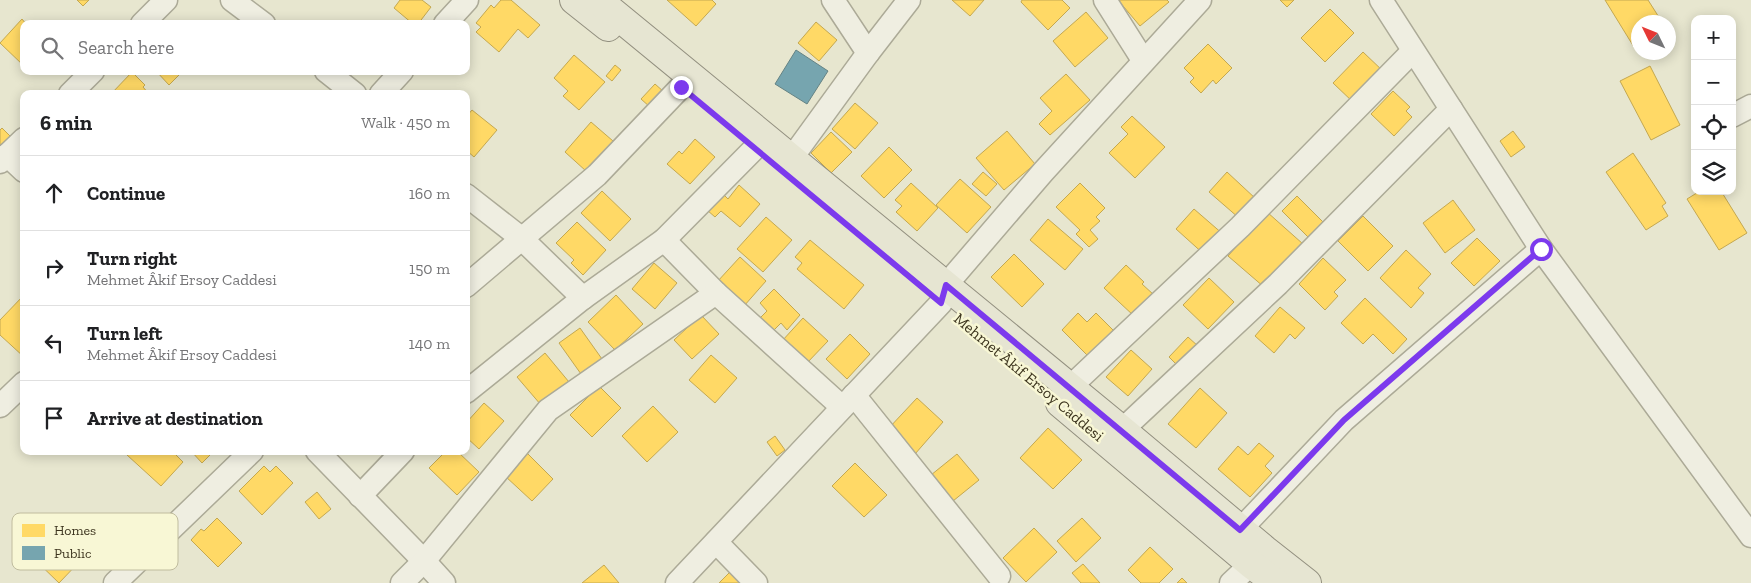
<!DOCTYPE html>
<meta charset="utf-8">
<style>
body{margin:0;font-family:"Zilla Slab",serif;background:#f2f2f2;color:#202124}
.controls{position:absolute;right:15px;top:15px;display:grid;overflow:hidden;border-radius:10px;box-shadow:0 2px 12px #0003}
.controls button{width:45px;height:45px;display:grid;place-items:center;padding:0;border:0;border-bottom:1px solid #e0e0e0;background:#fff;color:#202124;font:25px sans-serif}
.compass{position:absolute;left:1631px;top:15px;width:45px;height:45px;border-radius:50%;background:#fff;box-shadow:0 2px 12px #0003;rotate:313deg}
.stop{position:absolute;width:15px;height:15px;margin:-11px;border:4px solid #7c3aed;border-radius:50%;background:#fff}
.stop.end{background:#7c3aed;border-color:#fff;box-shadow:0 1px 5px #0008}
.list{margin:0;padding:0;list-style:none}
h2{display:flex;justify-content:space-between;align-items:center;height:65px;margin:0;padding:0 20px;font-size:21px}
h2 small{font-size:16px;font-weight:400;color:#757577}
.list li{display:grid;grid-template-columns:32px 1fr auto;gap:15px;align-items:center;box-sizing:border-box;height:75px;padding:0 20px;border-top:1px solid #e0e0e0}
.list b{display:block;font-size:19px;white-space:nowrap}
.list p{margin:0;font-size:16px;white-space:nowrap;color:#757577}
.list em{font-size:16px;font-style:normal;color:#757577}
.icon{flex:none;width:28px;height:28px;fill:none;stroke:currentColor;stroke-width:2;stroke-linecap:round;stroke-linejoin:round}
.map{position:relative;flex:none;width:1751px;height:583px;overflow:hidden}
.search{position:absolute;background:#fff;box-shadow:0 2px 12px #0003;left:20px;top:20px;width:450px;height:55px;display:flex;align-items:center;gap:12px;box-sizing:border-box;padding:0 18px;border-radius:10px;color:#757577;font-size:19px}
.panel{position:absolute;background:#fff;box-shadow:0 2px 12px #0003;left:20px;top:90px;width:450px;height:365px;border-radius:10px}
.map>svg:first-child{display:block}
.homes{fill:#ffd966;stroke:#c4a850}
.public{fill:#76a5af;stroke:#658384}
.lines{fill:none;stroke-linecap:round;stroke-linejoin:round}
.minor-casing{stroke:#acaa97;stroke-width:25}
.major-casing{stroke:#928f7f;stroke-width:30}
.minor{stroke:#efeee1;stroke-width:22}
.major{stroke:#e6e5d2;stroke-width:28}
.route{stroke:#7c3aed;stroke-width:6}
.labels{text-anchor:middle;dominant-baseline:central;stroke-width:5;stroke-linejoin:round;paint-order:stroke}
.street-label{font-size:16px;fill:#3c341e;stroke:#f8f7d5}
.key{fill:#f8f7d5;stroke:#c0bc9e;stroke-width:1}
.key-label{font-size:14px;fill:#3c341e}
</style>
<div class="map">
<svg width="1751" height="583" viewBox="0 0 1751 583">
<rect width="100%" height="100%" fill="#e7e6cf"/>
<g class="homes">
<path d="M77,0H89L83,6Z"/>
<path d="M400,0H422L431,7L418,24H413L394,8Z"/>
<path d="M501,0H511L540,25L528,38L518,29L499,52L476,32L481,27L476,23L491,5L494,8Z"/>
<path d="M667,0H712L716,4L696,26Z"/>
<path d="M952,0H984L970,16Z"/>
<path d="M1022,0H1062L1070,8L1048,30L1021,2Z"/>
<path d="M1118,0H1167L1169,2L1140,26Z"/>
<path d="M1280,0H1294L1287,7Z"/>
<path d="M1605,0H1648L1662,22H1638V50L1637,52Z"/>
<path d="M1330,9L1354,33L1325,62L1301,38Z"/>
<path d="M1086,12L1108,38L1075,67L1053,41Z"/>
<path d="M22,19L26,24H24V66L0,43Z"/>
<path d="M816,22L837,40L819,61L798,43Z"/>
<path d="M1208,44L1232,68L1216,84L1213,80L1201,93L1190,82L1194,78L1184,68Z"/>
<path d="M1363,52L1384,72L1354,103L1333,83Z"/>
<path d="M574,55L605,82L579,110L563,96L568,91L554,78Z"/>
<path d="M615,65L621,70L612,81L606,76Z"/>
<path d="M1650,66L1680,125L1651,140L1620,81Z"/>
<path d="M156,71H183L169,85Z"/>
<path d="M132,72L145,85L143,87L149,94H111Z"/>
<path d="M1066,74L1090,100L1050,135L1039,124L1052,111L1040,98Z"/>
<path d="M655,84L664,92L650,107L641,99Z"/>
<path d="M1393,91L1410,107L1406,111L1412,117L1394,136L1371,114Z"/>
<path d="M855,103L878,123L855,149L832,129Z"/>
<path d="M472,110L497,130L474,157L466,150V117Z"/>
<path d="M1132,116L1165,147L1135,178L1109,153L1128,134L1121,127Z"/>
<path d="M591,122L613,141L586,171L565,152Z"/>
<path d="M2,128L13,139L0,152V130Z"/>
<path d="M1007,131L1035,164L1004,190L976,158Z"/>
<path d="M1513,131L1525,147L1511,157L1500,141Z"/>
<path d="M831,132L852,152L831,173L811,153Z"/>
<path d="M695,139L715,157L690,184L667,164L679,151L682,154Z"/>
<path d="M889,147L912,170L884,198L861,176Z"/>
<path d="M1633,153L1666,203L1662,206L1668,216L1646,230L1606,172Z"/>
<path d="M983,172L997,184L986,196L972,184Z"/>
<path d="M1227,172L1256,199L1239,218L1209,192Z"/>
<path d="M960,179L991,207L967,233L936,205Z"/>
<path d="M911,183L938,208L917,231L896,212L902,206L895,200Z"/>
<path d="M1080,183L1105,208L1096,217L1100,221L1090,230L1098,239L1089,247L1076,234L1080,230L1056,207Z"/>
<path d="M739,185L760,204L740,227L721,211L715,217L707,210L722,193L728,199Z"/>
<path d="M602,191L631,219L610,241L581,213Z"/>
<path d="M1700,191H1721L1747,233L1719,250L1687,199Z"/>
<path d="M1297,196L1323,222L1308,237L1282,211Z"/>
<path d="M1453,200L1475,230L1445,253L1423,223Z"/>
<path d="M1194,209L1224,235L1206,256L1176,229Z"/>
<path d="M1267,212L1303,244L1264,287L1228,256Z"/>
<path d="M1363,216L1393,246L1368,271L1338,241Z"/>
<path d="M766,217L792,240L763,272L737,249Z"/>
<path d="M1048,219L1083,249L1065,270L1030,240Z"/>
<path d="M577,222L606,250L583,275L571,263L574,260L556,243Z"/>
<path d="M1477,238L1500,261L1474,286L1451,263Z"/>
<path d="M810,240L864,285L844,309L797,269L802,263L795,257Z"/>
<path d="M1406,250L1431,274L1418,288L1424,293L1411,308L1380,278Z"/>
<path d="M1014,254L1044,284L1022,307L991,277Z"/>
<path d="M740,257L766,281L744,306L717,282Z"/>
<path d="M1323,258L1346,280L1334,292L1338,296L1325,310L1299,284Z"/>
<path d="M654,263L677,283L655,309L632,289Z"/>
<path d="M1126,265L1144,282L1142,284L1154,295L1134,316L1104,288Z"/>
<path d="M1209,278L1234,302L1208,329L1183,305Z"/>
<path d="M774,289L800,315L787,330L781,323L768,336L755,323L767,311L760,303Z"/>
<path d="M24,295V357L0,335V320Z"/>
<path d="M616,295L643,324L615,350L588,322Z"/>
<path d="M1365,298L1407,339L1393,354L1373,334L1363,344L1341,323Z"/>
<path d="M1280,307L1305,328L1295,339L1290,334L1274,353L1255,336Z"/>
<path d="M1078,313L1087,322L1096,313L1118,335L1093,361L1062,330Z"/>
<path d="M701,315L719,334L692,359L674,340Z"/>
<path d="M803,318L828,341L806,364L782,341Z"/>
<path d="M580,328L602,359L581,374L559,343Z"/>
<path d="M850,334L870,354L847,379L826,359Z"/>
<path d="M1188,337L1199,347L1180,368L1169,357Z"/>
<path d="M1131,350L1152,369L1128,396L1106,377Z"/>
<path d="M545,353L569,382L541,405L517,377Z"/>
<path d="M711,355L737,378L715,403L689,380Z"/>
<path d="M599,386L621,408L592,437L570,415Z"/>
<path d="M1200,388L1227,413L1196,448L1168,424Z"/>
<path d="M917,398L943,422L915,454L888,429Z"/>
<path d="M484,403L504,421L479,449L466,437V423Z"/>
<path d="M653,406L678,432L647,462L622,436Z"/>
<path d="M1048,428L1082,460L1053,489L1020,458Z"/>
<path d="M775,436L785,450L777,456L767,442Z"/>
<path d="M1259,443L1274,456L1265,466L1272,473L1250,497L1218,469L1238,446L1248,455Z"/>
<path d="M131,451H172L183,462L161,486L127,455Z"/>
<path d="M191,451H214L202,463Z"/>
<path d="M446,451H457L479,472L457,495L429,468Z"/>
<path d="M527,453L553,479L532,501L505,476Z"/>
<path d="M957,454L979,480L953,501L931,475Z"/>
<path d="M855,463L887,495L864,517L832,486Z"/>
<path d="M264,466L270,472L276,466L293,483L262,515L239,491Z"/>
<path d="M317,492L331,509L319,519L305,502Z"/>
<path d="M217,518L242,543L218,567L191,540L201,529L204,531Z"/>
<path d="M1082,518L1101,538L1076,562L1057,541Z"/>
<path d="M1034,528L1057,552L1026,582L1003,558Z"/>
<path d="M51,531L81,560L59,583L29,554Z"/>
<path d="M1150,547L1173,569L1159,583H1141L1128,570Z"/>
<path d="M1083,564L1100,583H1081L1072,573Z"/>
<path d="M604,565L619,583H582Z"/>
<path d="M730,572L740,583L744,579L748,583H719Z"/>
<path d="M1182,578L1187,583H1177Z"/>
</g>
<path class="public" d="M796,50L828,71L807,104L775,84Z"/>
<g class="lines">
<g class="minor-casing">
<g id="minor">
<path d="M232,0L264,24"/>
<path d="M833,0L868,53"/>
<path d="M1105,0L1143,60"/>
<path d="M1381,0L1541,249L1751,536"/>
<path d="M142,24L166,0"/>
<path d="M445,24L467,0"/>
<path d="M326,71L355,94"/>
<path d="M70,94L93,71"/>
<path d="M381,94L402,71"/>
<path d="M1732,116L1751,106"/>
<path d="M7,155L24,171"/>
<path d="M791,159L868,53L909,0"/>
<path d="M0,162L24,139"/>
<path d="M466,195L521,238L583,298"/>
<path d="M664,240L716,293L842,407"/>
<path d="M466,286L597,175L681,87"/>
<path d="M1069,388L1240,227L1413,51"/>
<path d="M466,392L583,298L664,240L755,148"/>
<path d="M854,395L999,576"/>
<path d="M0,406L24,383"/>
<path d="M1122,430L1278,284L1451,109"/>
<path d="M317,451L424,561L444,583"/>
<path d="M360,496L403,451"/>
<path d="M1240,530L1344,420L1541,249"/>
<path d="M716,542L756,583"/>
<path d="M115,583L252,451"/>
<path d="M402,583L424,561L548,410L716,293"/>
<path d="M677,583L941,303L946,285L1043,172L1200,0"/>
<path d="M1231,583L1263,553"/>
</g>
</g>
<g class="major-casing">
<g id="major">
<path d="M574,0L608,27"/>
<path d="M598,0L1122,430L1265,550L1307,583"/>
<path d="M1060,403L1251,564L1276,583"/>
</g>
</g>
<use href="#minor" class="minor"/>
<use href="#major" class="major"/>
</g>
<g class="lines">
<path class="route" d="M681,87L941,303L946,285L1240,530L1344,420L1541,249"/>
</g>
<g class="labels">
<g class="street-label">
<text transform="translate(1029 377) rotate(40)">Mehmet Âkif Ersoy Caddesi</text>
</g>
</g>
<rect x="12" y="513" width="166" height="57" rx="8" class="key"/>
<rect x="22" y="524" width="23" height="13" fill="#ffd966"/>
<rect x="22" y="546" width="23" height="14" fill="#76a5af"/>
<g class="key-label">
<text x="54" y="535">Homes</text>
<text x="54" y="558">Public</text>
</g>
</svg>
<div class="controls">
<button>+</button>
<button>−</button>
<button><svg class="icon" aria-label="locate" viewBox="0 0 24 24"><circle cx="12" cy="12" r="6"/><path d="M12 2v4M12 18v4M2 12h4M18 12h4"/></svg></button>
<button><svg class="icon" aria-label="layers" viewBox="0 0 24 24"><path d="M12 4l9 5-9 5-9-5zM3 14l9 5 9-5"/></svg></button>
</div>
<svg class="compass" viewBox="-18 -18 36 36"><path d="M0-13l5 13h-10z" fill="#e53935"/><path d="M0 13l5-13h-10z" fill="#757577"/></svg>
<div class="stop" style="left:1541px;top:249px"></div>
<div class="stop end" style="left:681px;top:87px"></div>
<div class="search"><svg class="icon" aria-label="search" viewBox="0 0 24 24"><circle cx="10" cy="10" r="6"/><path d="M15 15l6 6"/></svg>Search here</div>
<section class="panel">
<h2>6 min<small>Walk · 450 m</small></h2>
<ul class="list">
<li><svg class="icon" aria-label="ahead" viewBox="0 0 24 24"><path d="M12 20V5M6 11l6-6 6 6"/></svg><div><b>Continue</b></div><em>160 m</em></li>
<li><svg class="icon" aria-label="right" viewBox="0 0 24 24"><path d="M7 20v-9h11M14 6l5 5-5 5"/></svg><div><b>Turn right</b><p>Mehmet Âkif Ersoy Caddesi</p></div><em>150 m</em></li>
<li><svg class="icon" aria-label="left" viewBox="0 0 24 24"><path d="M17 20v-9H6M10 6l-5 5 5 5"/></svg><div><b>Turn left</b><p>Mehmet Âkif Ersoy Caddesi</p></div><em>140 m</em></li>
<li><svg class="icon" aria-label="arrive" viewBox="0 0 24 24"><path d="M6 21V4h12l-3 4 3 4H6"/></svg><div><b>Arrive at destination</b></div></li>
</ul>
</section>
</div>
